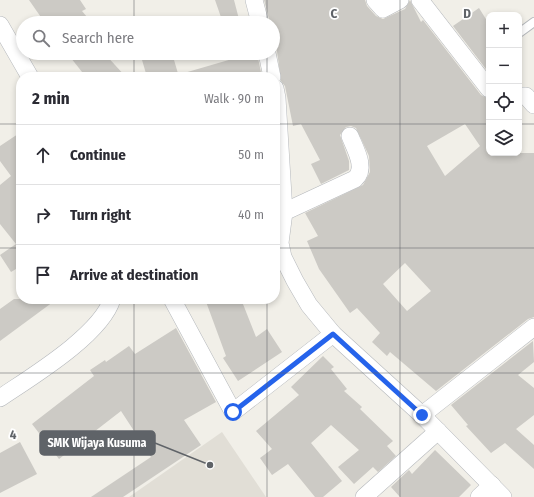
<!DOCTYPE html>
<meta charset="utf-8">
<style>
body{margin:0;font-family:"Fira Sans Condensed",sans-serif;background:#f7f7f7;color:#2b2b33}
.controls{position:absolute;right:12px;top:12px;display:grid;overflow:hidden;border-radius:8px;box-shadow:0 2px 6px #0003}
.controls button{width:36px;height:36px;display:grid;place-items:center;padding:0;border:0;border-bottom:1px solid #e1e1e2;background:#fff;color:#2b2b33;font:20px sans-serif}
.stop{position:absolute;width:12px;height:12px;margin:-9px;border:3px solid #2563eb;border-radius:50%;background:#fff}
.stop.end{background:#2563eb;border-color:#fff;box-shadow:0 1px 4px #0008}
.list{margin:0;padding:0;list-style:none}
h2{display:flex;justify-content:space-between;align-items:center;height:52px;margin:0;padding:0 16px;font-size:17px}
h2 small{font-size:13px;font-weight:400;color:#7c7c81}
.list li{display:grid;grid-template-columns:26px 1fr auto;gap:12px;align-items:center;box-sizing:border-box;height:60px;padding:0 16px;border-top:1px solid #e1e1e2}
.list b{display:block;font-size:15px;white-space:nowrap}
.list em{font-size:13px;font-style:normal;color:#7c7c81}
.icon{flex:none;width:22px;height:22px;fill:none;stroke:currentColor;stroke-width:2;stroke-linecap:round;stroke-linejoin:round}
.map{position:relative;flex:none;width:534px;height:497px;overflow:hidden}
.search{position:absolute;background:#fff;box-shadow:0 2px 6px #0003;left:16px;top:16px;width:264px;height:44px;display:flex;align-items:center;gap:10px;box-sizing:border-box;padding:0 14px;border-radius:22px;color:#7c7c81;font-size:15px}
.panel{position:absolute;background:#fff;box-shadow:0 2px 6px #0003;left:16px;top:72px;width:264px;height:232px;border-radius:16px}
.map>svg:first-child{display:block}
.education{fill:#e1ded6}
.building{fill:#cccac5;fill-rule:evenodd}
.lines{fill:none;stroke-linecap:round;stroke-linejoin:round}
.lane-casing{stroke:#b5b8bc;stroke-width:10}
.street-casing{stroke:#b5b8bc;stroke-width:18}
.lane{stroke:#fff;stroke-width:8}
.street{stroke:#fff;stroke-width:17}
.route{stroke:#2563eb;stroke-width:5}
.grid{fill:none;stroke:#5f6368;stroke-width:1;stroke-opacity:0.55}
.grid-label{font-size:13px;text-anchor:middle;font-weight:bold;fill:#5f6368;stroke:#fff;stroke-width:3.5;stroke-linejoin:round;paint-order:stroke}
.leader{fill:none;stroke:#5f6368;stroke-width:1.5}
.callout-dot{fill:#5f6368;stroke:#fff;stroke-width:1.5}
.callout{fill:#5f6368;stroke:#5f6368;stroke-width:1.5}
.callout-label{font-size:12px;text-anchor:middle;font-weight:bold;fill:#fff}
</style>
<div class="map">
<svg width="534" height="497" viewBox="0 0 534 497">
<rect width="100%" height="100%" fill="#f1efe8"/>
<path class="education" d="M222,432L266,497H129Z"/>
<g class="building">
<path d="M29,0H80L86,9L82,11L92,23H45Z"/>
<path d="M215,0H234L240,23H223Z"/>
<path d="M264,0H365L367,6L376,16L383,19L405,9L410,0L421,22L423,20L481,95L489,99V153H534V317L528,319L436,391L390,352L387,356L372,342L380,333L357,308L350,313L319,269L307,241L318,236L305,213L363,185L370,172L369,156L356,128L351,126L346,127L340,135L349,161V170L321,184L311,164L320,160L301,124L293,126L285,86L281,81L277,51L273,45V23H270ZM465,124L480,146L445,176L427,146ZM405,263L431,291L407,311L383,284Z"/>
<path d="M479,8L489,24V73L453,26Z"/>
<path d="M67,53H104L126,77H86Z"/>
<path d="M140,53H172L179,77H147Z"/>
<path d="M238,53H257L262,77H184V73L239,57Z"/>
<path d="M21,132V266L11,272L0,255L16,244L0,224V185L11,176L0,161V146Z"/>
<path d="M14,299H57L0,341V309Z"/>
<path d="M205,299H241L256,337L267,329L282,352L238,381L223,358L226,356Z"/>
<path d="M176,328L216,402L184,420L201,445L123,497H91L151,457L121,411L59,459L32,424L94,376L90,370L105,360L106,362L129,346L135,354Z"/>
<path d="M533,341L534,362L518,375L534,388V415L516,429L534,445V469L505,443L491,453L466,426L468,425L451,405Z"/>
<path d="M323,356L334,367L331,369L347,389L344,391L362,407L360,409L393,441L387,446L396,456L378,472L373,467L354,484L338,467L359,450L331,425L311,443L342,481L323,497H315L288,464L272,475L260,458L272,449L256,431L299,395L291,387Z"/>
<path d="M20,442L37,474L0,493V453Z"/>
<path d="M435,450L471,485L459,497H400L391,487L409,470L412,474Z"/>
</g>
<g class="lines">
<g class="lane-casing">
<path id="lane" d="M519,33L534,22"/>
</g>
<g class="street-casing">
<g id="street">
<path d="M254,0L260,23"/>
<path d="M375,0L383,9L400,0"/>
<path d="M420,0L489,89"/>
<path d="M0,25L30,77"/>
<path d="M267,53L272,77"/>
<path d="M275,88L277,98L284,212L280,243L283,257L295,281L309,305L333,334L422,415L503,497"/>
<path d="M519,96H526L534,105"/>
<path d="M284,212L355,179C367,168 355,149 350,136"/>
<path d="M172,299L233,412L333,334"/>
<path d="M0,398C31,377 101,335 112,299"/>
<path d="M422,415L534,327"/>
<path d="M364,497L438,431"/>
<path d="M479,497L492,485"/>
</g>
</g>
<use href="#lane" class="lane"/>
<use href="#street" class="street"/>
</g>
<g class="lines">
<path class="route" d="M233,412L333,334L422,415"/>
</g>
<path class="grid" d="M134,0V23M267,0V23M400,0V497M134,53V77M267,53V77M0,124H21M275,124H489M519,124H534M0,248H21M275,248H534M134,299V497M267,299V497M0,373H534"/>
<g class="grid-label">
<text x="334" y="18">C</text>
<text x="467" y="18">D</text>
<text x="13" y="439">4</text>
</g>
<path class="leader" d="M210 465L155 443"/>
<circle class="callout-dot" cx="210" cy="465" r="4"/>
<rect class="callout" x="40" y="431" width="115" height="24" rx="4"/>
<g class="callout-label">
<text x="97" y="447">SMK Wijaya Kusuma</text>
</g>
</svg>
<div class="controls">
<button>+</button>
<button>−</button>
<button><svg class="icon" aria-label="locate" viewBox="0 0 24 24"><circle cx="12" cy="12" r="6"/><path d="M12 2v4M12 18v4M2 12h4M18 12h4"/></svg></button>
<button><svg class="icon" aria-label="layers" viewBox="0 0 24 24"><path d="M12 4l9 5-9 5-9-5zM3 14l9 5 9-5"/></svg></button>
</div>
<div class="stop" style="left:233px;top:412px"></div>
<div class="stop end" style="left:422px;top:415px"></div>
<div class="search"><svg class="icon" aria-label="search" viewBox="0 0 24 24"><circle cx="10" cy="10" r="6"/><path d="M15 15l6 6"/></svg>Search here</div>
<section class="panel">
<h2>2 min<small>Walk · 90 m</small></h2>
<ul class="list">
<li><svg class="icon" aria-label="ahead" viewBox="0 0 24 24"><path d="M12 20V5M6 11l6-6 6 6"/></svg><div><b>Continue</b></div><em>50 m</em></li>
<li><svg class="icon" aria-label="right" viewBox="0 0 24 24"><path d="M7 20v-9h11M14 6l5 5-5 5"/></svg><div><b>Turn right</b></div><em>40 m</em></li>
<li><svg class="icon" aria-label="arrive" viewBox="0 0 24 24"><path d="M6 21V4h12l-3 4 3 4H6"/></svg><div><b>Arrive at destination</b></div></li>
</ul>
</section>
</div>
